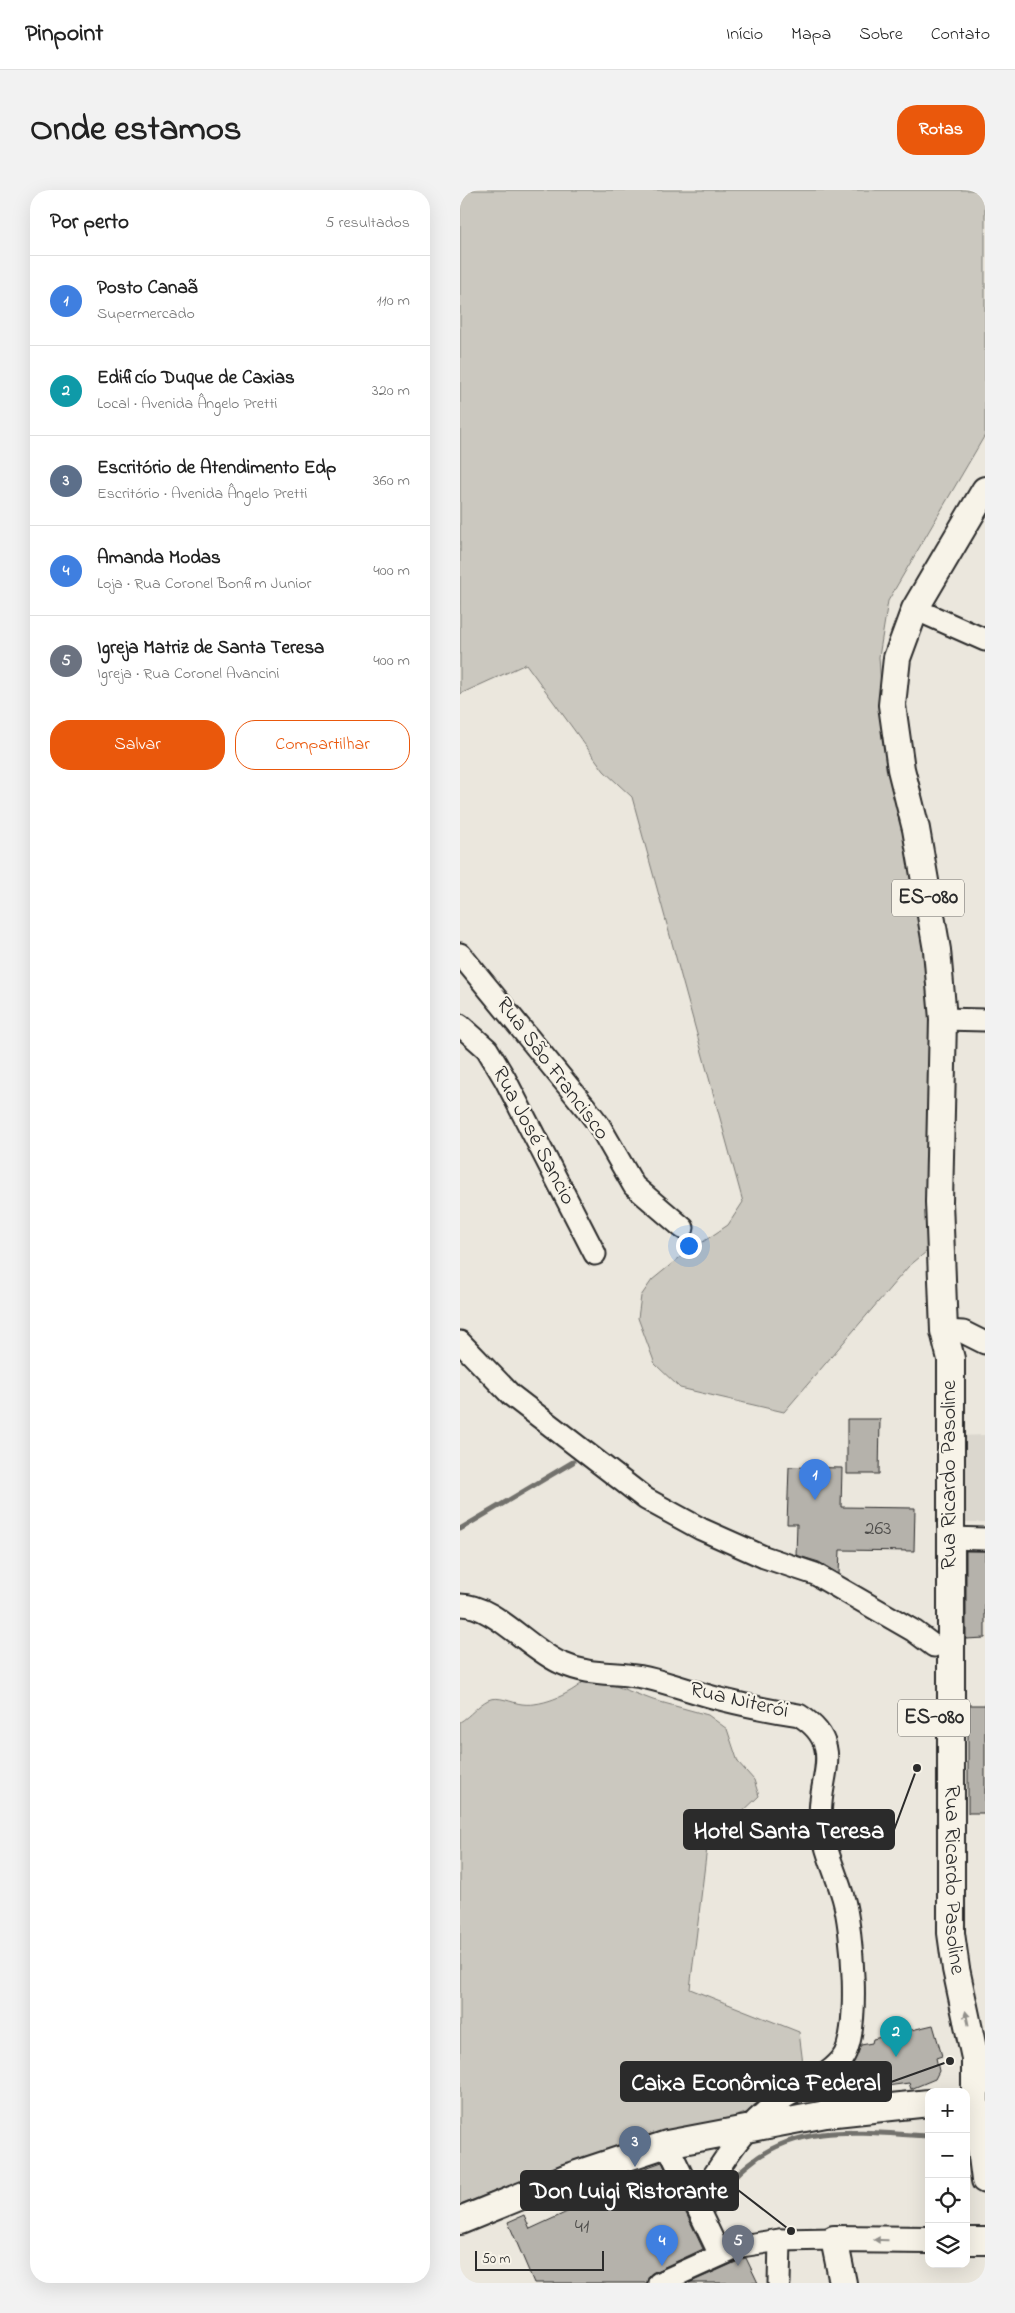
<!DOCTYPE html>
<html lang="pt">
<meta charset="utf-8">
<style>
body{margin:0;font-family:"Indie Flower",sans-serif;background:#f2f2f2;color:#222}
.controls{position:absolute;right:15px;bottom:15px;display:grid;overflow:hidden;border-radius:10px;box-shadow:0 5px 20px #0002}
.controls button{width:45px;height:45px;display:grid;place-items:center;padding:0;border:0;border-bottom:1px solid #e0e0e0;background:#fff;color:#222;font:25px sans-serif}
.scale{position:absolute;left:15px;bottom:12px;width:129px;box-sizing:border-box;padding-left:5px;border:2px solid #2b2b2b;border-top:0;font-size:14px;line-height:18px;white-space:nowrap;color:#2b2b2b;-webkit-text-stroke:4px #f7f3e8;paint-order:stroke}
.you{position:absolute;left:228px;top:1055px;width:18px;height:18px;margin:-12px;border:4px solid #fff;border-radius:50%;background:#1a73e8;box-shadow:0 0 0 8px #1a73e833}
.badge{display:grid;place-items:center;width:32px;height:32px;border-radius:50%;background:#ea580c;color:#fff;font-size:16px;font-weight:700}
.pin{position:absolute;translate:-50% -41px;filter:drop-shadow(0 1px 2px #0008)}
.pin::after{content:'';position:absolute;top:26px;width:18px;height:15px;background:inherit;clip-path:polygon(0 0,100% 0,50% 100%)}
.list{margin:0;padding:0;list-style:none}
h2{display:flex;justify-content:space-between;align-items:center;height:65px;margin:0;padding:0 20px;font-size:21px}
h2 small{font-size:16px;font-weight:400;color:#767676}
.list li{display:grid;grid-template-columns:32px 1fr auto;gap:15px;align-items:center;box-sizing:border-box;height:90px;padding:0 20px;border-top:1px solid #e0e0e0}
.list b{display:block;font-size:19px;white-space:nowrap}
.list p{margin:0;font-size:16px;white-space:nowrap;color:#767676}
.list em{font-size:16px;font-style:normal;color:#767676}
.actions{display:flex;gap:10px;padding:15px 20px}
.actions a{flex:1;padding:11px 0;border:1px solid #ea580c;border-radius:20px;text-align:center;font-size:18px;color:#ea580c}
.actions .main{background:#ea580c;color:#fff}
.icon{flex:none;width:28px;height:28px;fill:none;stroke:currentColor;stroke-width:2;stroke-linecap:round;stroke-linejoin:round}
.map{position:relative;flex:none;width:525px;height:2093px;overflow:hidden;border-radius:20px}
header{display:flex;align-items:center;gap:30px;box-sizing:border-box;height:70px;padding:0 25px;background:#fff;border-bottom:1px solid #e0e0e0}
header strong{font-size:24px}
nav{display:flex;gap:28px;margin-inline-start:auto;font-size:18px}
.intro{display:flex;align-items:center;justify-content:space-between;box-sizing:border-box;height:120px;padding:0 30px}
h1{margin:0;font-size:35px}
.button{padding:12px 22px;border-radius:20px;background:#ea580c;color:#fff;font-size:18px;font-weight:700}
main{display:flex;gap:30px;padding:0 30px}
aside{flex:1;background:#fff;border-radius:20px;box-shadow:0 5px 20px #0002}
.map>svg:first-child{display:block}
.built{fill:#dbd7ce}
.green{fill:#cbc8bf;stroke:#7b7a75}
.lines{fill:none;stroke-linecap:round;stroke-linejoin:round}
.stream{stroke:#72716c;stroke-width:5}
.building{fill:#b5b2ab;stroke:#2b2b2b}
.minor-casing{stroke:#2b2b2b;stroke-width:25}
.major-casing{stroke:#2b2b2b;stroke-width:30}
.minor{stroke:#f7f3e8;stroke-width:21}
.major{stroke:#f7f3e8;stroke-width:26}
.oneway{fill:#918f8a}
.labels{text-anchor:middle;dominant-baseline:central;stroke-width:4.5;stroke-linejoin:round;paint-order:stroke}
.number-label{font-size:20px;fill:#4e4d4b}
.shield{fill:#f7f3e8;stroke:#686764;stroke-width:1}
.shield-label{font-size:21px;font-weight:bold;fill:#2b2b2b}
.street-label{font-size:22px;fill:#2b2b2b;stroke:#f7f3e8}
.leader{fill:none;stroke:#2b2b2b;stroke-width:2}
.callout-dot{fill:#2b2b2b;stroke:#f7f3e8;stroke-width:2}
.callout{fill:#2b2b2b;stroke:#2b2b2b;stroke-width:2}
.callout-label{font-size:24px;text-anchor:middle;font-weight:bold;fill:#fff}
</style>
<header>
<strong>Pinpoint</strong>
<nav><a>Início</a><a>Mapa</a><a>Sobre</a><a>Contato</a></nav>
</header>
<div class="intro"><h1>Onde estamos</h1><a class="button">Rotas</a></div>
<main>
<aside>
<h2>Por perto<small>5 resultados</small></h2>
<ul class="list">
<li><span class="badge" style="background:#3f7fe0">1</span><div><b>Posto Canaã</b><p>Supermercado</p></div><em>110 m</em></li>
<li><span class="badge" style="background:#0f9aa8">2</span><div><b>Edificío Duque de Caxias</b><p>Local · Avenida Ângelo Pretti</p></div><em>320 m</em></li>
<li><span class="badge" style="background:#5c6f8a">3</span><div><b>Escritório de Atendimento Edp</b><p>Escritório · Avenida Ângelo Pretti</p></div><em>360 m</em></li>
<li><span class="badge" style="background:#3f7fe0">4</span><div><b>Amanda Modas</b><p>Loja · Rua Coronel Bonfim Junior</p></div><em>400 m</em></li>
<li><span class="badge" style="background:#6b7280">5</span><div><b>Igreja Matriz de Santa Teresa</b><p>Igreja · Rua Coronel Avancini</p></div><em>400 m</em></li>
</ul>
<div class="actions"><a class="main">Salvar</a><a>Compartilhar</a></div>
</aside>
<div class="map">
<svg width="525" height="2093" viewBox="0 0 525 2093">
<rect width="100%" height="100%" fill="#ebe7dd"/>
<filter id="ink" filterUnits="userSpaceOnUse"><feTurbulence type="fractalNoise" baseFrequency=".02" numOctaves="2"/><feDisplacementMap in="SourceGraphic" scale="10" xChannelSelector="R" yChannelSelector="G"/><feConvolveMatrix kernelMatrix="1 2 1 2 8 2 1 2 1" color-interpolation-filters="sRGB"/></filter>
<g filter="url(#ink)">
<path class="built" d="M525,1245V1332H499V1246Z"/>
<g class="green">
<path d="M0,0H525V245L428,411L419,467L421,497L477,796L472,1057L448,1077L324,1222L220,1198L195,1174L178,1128L181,1106L192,1090L219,1068L268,1035L283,1012L172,607L144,581L66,474L0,504Z"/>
<path d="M129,1486L193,1510L248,1525L267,1539L278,1572L294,1590L299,1606L278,1626L248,1649L230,1799L339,1842L345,1890L293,1920L269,1929L126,1966L0,2015V1532C10,1526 18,1515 28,1510C38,1505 52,1513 62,1514C83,1517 116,1502 129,1486Z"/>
</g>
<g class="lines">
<g class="stream">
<path d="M0,1339L113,1272"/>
<path d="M247,2028C255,2022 258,2011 263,2002C269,1993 280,1981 289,1974C340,1931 407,1943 469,1946"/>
</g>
</g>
<g class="building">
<path d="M387,1229H420L419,1284H387Z"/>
<path d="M329,1277L382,1278L381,1317L455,1318L454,1361L380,1360L379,1384L359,1372L336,1365L337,1334H327Z"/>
<path d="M506,1361H525V1448L506,1449Z"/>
<rect x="508" y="1515" width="17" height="108"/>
<path d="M473,1835L482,1866L476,1868L479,1881L475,1889L451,1899L449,1893L405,1899V1895L388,1898V1893H381L382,1887L392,1876L401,1855L412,1853L413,1849Z"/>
<path d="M202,1972L243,2059L194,2082L189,2086L187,2093H74L48,2032L64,2025L70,2039L131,2011L126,1999Z"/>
<path d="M286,2068L298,2093H229L285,2068Z"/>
</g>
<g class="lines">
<g class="minor-casing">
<g id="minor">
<path d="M455,419L525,450"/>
<path d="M0,764L126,918L139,935L174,996L223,1038"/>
<path d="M483,829L525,830"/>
<path d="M0,835L27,859L45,889L135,1064"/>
<path d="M484,1141L503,1142L525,1153"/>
<path d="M0,1152L51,1205L186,1309L241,1339L304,1367L355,1384L454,1441L474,1456"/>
<path d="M490,1348L525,1349"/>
<path d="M0,1415C33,1414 70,1460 101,1473C132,1487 155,1481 187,1488C213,1494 238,1504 264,1510C288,1516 314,1521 339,1525C389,1556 355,1590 361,1634C364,1659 376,1683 383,1707C392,1737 402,1846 381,1870C363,1891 336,1898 315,1914C280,1939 259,1979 235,2014"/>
<path d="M207,1954L260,2065"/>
<path d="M199,2093L281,2056L320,2050L374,2049"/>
<path d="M319,2093L320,2050"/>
</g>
</g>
<g class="major-casing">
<g id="major">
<path id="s1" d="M525,300L455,419L437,468L432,515L441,579L456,639L477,760L483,829L479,1012L484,1141L491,1169V1743L496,1779L515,1868V1911L525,1990"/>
<path d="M0,2031L108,1987L207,1954L366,1924L469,1913"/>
<path d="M506,2051H525"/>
<path d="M383,2093L374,2049L469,2050"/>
</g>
</g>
<use href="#minor" class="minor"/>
<use href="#major" class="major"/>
</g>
<defs><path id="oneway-solid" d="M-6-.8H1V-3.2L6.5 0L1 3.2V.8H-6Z" transform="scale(1.25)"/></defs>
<g class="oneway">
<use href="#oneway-solid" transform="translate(507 1828) rotate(-102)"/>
<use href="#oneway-solid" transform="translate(421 2050) rotate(-179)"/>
</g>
</g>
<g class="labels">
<g class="number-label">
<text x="418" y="1339">263</text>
<text x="122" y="2037">41</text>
</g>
<g class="shield">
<rect x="432" y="689.5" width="72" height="37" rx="4"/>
<rect x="438" y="1509.5" width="72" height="37" rx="4"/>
</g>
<g class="shield-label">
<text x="468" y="708">ES-080</text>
<text x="474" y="1528">ES-080</text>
</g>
<g class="street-label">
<text transform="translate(92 879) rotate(53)">Rua São Francisco</text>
<text transform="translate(73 946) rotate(62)">Rua José Sancio</text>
<text transform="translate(490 1285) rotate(-90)">Rua Ricardo Pasoline</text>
<text transform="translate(279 1511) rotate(13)">Rua Niterói</text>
<text stroke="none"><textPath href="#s1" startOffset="1418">Rua Ricardo Pasoline</textPath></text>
</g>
</g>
<path class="leader" d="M457 1578L434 1640M490 1871L431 1892M331 2041L278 2000"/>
<g class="callout-dot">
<circle cx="457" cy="1578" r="5"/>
<circle cx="490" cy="1871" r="5"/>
<circle cx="331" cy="2041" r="5"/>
</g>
<g class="callout">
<rect x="224" y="1620" width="210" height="39" rx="5"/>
<rect x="161" y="1872" width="270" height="39" rx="5"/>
<rect x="61" y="1981" width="217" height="39" rx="5"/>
</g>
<g class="callout-label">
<text x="329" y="1648">Hotel Santa Teresa</text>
<text x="296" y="1900">Caixa Econômica Federal</text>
<text x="169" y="2008">Don Luigi Ristorante</text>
</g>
</svg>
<div class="controls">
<button>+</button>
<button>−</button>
<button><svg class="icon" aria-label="locate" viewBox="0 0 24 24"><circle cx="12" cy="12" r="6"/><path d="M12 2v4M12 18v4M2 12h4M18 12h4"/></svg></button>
<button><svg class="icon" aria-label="layers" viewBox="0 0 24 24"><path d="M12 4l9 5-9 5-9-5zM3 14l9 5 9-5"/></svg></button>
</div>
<div class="scale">50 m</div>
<div class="you"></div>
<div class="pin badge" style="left:355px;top:1310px;background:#3f7fe0">1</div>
<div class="pin badge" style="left:436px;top:1867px;background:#0f9aa8">2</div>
<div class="pin badge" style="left:175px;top:1977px;background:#5c6f8a">3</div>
<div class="pin badge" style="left:202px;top:2076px;background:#3f7fe0">4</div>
<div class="pin badge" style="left:278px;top:2076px;background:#6b7280">5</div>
</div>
</main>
